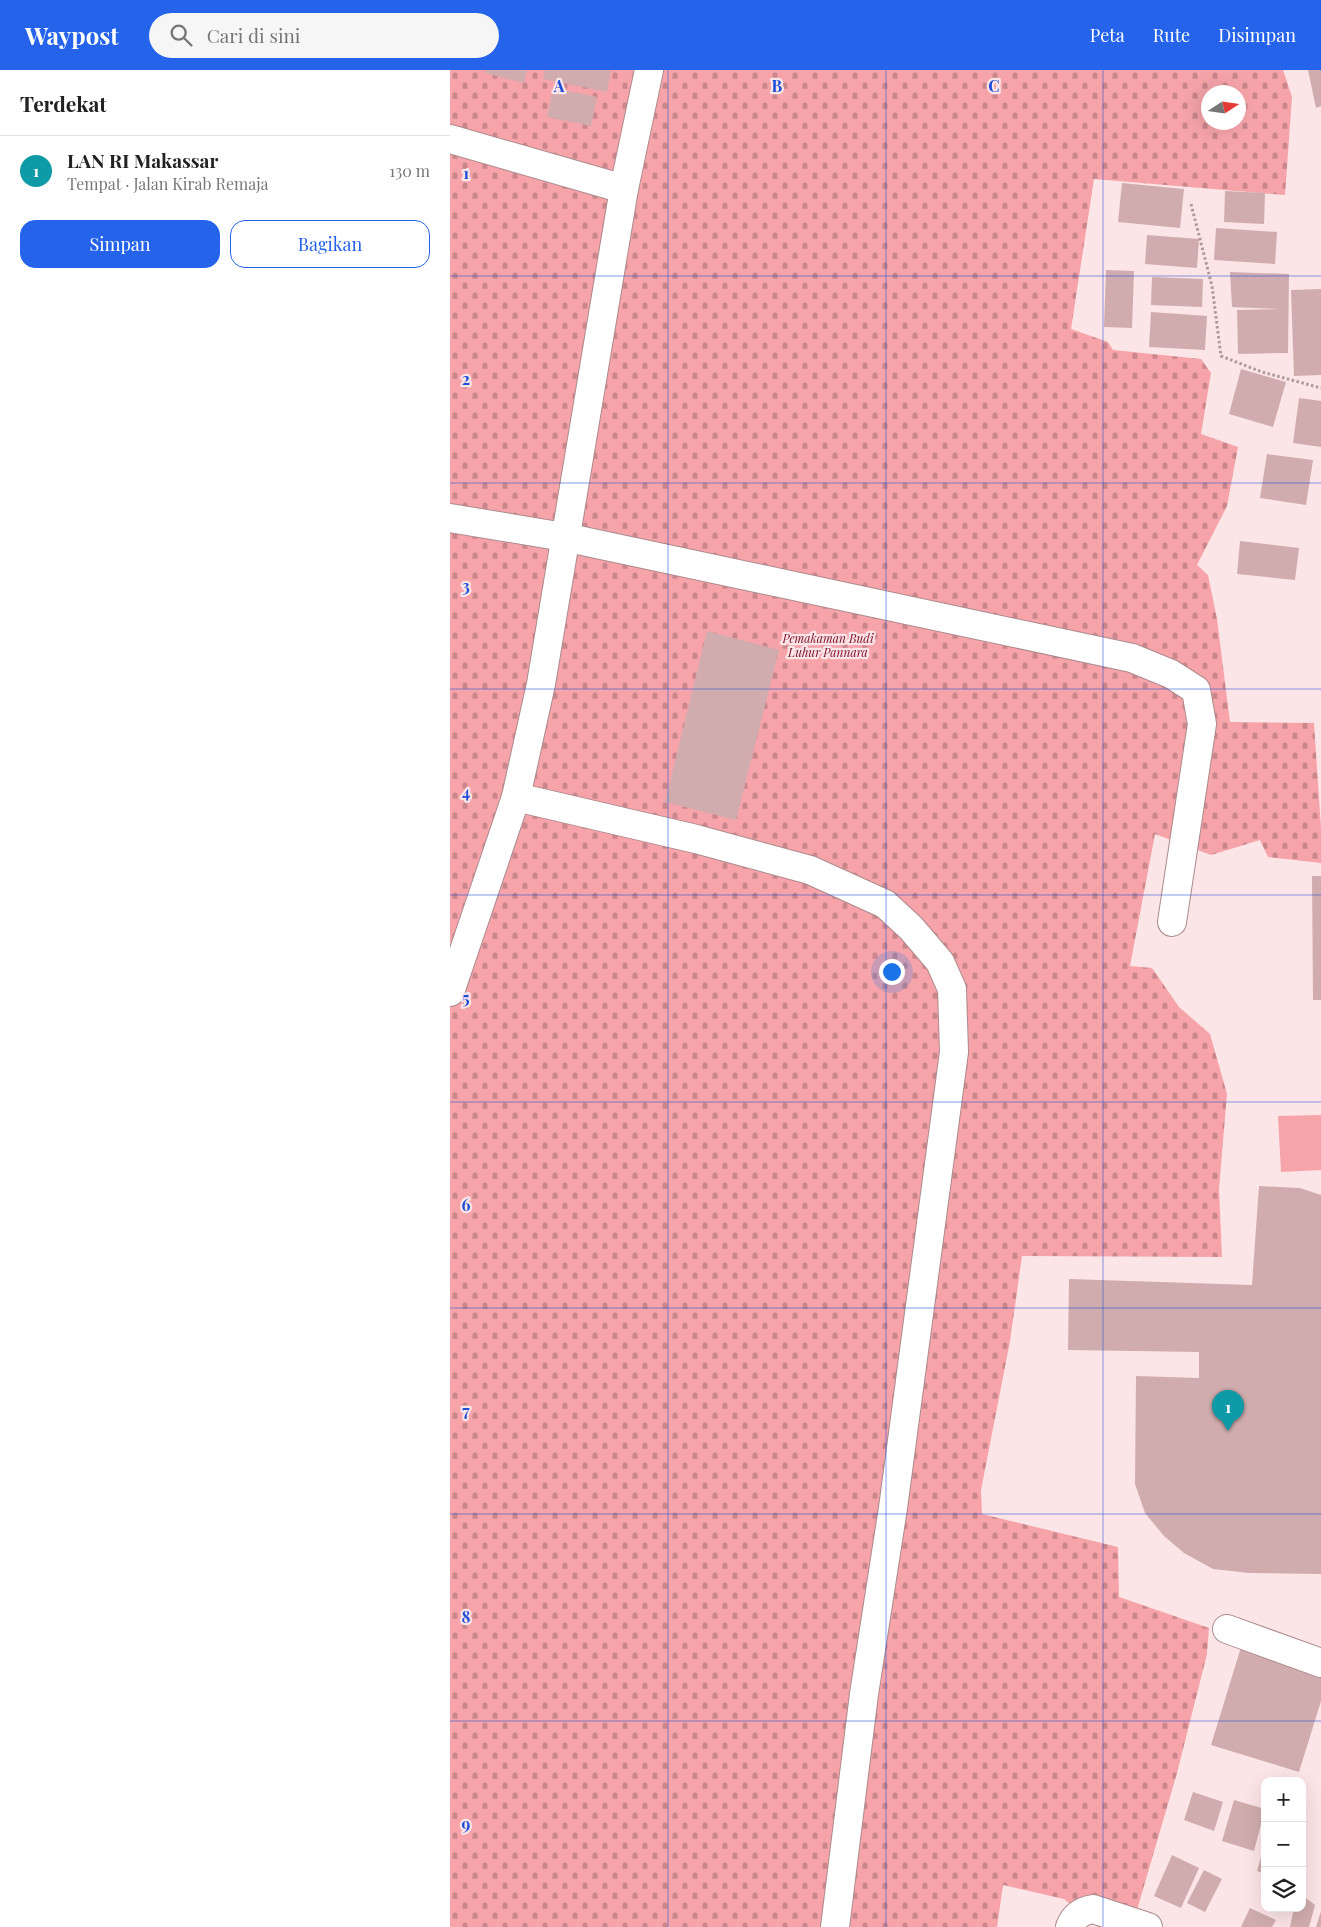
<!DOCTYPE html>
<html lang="id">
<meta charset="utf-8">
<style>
body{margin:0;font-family:"Playfair Display",serif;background:#f6f6f6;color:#222}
.controls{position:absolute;right:15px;bottom:15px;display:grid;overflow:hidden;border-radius:10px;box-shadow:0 5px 20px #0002}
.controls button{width:45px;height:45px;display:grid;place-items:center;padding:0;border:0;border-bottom:1px solid #e0e0e0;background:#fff;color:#222;font:25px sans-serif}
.compass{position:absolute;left:751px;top:15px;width:45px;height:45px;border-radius:50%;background:#fff;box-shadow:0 5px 20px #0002;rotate:78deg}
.you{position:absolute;left:441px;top:901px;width:18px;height:18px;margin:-12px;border:4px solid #fff;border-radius:50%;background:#1a73e8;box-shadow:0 0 0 8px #1a73e833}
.badge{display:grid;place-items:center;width:32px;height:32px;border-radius:50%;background:#2563eb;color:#fff;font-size:16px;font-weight:700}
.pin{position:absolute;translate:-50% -41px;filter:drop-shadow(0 1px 2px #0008)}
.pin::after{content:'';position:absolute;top:26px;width:18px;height:15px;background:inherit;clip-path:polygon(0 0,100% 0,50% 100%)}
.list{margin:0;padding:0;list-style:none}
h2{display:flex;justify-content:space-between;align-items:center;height:65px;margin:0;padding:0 20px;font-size:21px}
h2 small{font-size:16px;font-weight:400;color:#767676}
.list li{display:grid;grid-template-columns:32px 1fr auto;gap:15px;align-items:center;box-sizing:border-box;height:70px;padding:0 20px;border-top:1px solid #e0e0e0}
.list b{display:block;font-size:19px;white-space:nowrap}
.list p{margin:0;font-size:16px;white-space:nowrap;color:#767676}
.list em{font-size:16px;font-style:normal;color:#767676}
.actions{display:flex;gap:10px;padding:15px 20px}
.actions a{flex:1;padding:11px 0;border:1px solid #2563eb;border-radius:15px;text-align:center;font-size:18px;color:#2563eb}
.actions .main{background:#2563eb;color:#fff}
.icon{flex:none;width:28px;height:28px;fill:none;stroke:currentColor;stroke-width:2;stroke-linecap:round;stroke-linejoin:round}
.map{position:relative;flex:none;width:871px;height:1857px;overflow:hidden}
header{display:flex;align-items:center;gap:30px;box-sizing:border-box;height:70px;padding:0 25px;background:#2563eb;color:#fff}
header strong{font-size:24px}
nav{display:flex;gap:28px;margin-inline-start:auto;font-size:18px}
.search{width:350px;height:45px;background:#f6f6f6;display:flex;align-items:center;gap:12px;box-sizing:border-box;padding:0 18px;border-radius:28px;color:#767676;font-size:19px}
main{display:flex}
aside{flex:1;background:#fff}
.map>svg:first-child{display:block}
.green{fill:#f6a4aa}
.cemetery{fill:url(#cemetery-stones);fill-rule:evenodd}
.building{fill:#d0acae}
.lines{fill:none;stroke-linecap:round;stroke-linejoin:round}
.minor-casing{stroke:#ac8a8c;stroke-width:30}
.path{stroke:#ad999a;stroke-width:3;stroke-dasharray:2.5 2.5;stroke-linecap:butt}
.minor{stroke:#fff;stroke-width:28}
.grid{fill:none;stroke:#1d4ed8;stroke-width:1;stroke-opacity:0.55}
.labels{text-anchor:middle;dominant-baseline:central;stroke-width:4.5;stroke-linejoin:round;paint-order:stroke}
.park-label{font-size:12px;font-style:italic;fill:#7a0e29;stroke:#fce5e6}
.grid-label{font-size:16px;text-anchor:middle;font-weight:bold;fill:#1d4ed8;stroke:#fce5e6;stroke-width:4.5;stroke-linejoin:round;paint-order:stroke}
</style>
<header>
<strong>Waypost</strong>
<div class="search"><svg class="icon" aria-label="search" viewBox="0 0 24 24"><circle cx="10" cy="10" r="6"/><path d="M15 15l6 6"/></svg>Cari di sini</div>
<nav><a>Peta</a><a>Rute</a><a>Disimpan</a></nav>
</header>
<main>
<aside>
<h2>Terdekat<small></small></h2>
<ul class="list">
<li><span class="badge" style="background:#0f9aa8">1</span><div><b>LAN RI Makassar</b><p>Tempat · Jalan Kirab Remaja</p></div><em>130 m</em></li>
</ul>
<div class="actions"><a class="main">Simpan</a><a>Bagikan</a></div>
</aside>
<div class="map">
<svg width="871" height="1857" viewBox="0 0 871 1857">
<defs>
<pattern id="cemetery-stones" width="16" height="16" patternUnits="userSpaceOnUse" patternTransform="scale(1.25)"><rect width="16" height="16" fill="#f6a4aa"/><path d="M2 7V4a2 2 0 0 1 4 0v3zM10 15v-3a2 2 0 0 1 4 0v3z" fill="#c9868b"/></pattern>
</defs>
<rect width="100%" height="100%" fill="#fce5e6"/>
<path class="green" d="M871,1045V1100L831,1102L828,1046Z"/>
<path class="cemetery" d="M0,0H833L842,27L835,125L644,109L621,259L658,272L663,280L751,289L761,303L751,364L788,377L777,436L747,495L758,505L767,549L780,652L864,653L871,758V793L818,787L810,770L761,785L705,764L680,896L702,898L729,937L760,964L777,1024L769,1119L772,1187L572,1186L560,1271L531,1420L532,1444L668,1477L669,1527L759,1558L757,1584L727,1703L682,1857H648L614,1829L553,1815L547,1857H0ZM758,22H788V52H758Z"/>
<g class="building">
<path d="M36,0H77L74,13L35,3Z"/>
<path d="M95,0H161L157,22L93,9Z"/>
<path d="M858,0H871V36L866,38Z"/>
<path d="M103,18L147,27L141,56L97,47Z"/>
<path d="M672,113L734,119L730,158L668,152Z"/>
<path d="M775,121L815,123L814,154L774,152Z"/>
<path d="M766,158L827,162L825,194L764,190Z"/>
<path d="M697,165L749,169L747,198L695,194Z"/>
<path d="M656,200L684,201L682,258L654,257Z"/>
<path d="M780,202L839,204L838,283L788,284L787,240L829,239L782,237Z"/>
<path d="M702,207L753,209L752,237L701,235Z"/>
<path d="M871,219V305L844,306L841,220Z"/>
<path d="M701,242L757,246L755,280L699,277Z"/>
<path d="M791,299L836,312L823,357L779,344Z"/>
<path d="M849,328L871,331V377L843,373Z"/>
<path d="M817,384L863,390L856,435L810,428Z"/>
<path d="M790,471L849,478L845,510L787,504Z"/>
<path d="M257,561L329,580L286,750L215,732Z"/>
<path d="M862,806H871V930H863Z"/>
<path d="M809,1116L850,1118L871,1125V1504L799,1503L763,1499L734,1483L714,1466L695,1443L685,1414L686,1306L749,1308V1282L618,1280L619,1209L802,1215Z"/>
<path d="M792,1574L871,1598V1631L849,1702L761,1675Z"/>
<path d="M743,1722L773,1732L764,1761L734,1750Z"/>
<path d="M784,1730L815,1739L804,1781L772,1771Z"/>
<path d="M814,1777H815V1804L807,1801Z"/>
<path d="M722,1785L749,1798L731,1838L704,1826Z"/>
<path d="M754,1800L772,1809L755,1842L737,1833Z"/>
<path d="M852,1825L865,1835L859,1857H840L844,1838H852Z"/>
<path d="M800,1838L826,1850L822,1857H791Z"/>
<path d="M871,1841V1857H866Z"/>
</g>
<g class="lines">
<g class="minor-casing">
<g id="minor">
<path d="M0,69L174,119"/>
<path d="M0,448L114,467L682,588L721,604L746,620L752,654L722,852"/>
<path d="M66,727L246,769L360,800L435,834L461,858L490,892L502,919L504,982L443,1438L414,1624L385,1857"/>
<path d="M0,922L66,727L91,614L174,119L199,0"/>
<path d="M777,1559L871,1593"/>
<path d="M620,1857C624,1846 631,1841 643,1839L698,1857"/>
</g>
</g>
<path class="path" d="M741,134L762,216L771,286L812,302L871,318"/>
<use href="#minor" class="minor"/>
</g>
<path class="grid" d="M218,0V1857M436,0V1857M653,0V1857M0,206H871M0,413H871M0,619H871M0,825H871M0,1032H871M0,1238H871M0,1444H871M0,1651H871"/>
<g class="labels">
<g class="park-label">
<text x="378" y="568">Pemakaman Budi<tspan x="378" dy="14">Luhur Pannara</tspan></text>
</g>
</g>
<g class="grid-label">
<text x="109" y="22">A</text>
<text x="327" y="22">B</text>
<text x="544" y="22">C</text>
<text x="16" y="109">1</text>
<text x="16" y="315">2</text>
<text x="16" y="522">3</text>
<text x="16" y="728">4</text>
<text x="16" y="934">5</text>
<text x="16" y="1141">6</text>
<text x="16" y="1347">7</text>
<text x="16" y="1553">8</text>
<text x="16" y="1760">9</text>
</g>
</svg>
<div class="controls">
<button>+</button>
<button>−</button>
<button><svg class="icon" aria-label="layers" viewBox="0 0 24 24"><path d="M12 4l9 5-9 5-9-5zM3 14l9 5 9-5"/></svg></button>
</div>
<svg class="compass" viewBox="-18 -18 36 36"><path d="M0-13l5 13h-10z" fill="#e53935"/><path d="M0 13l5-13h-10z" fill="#767676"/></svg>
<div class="you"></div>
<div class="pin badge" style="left:778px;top:1361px;background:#0f9aa8">1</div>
</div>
</main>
